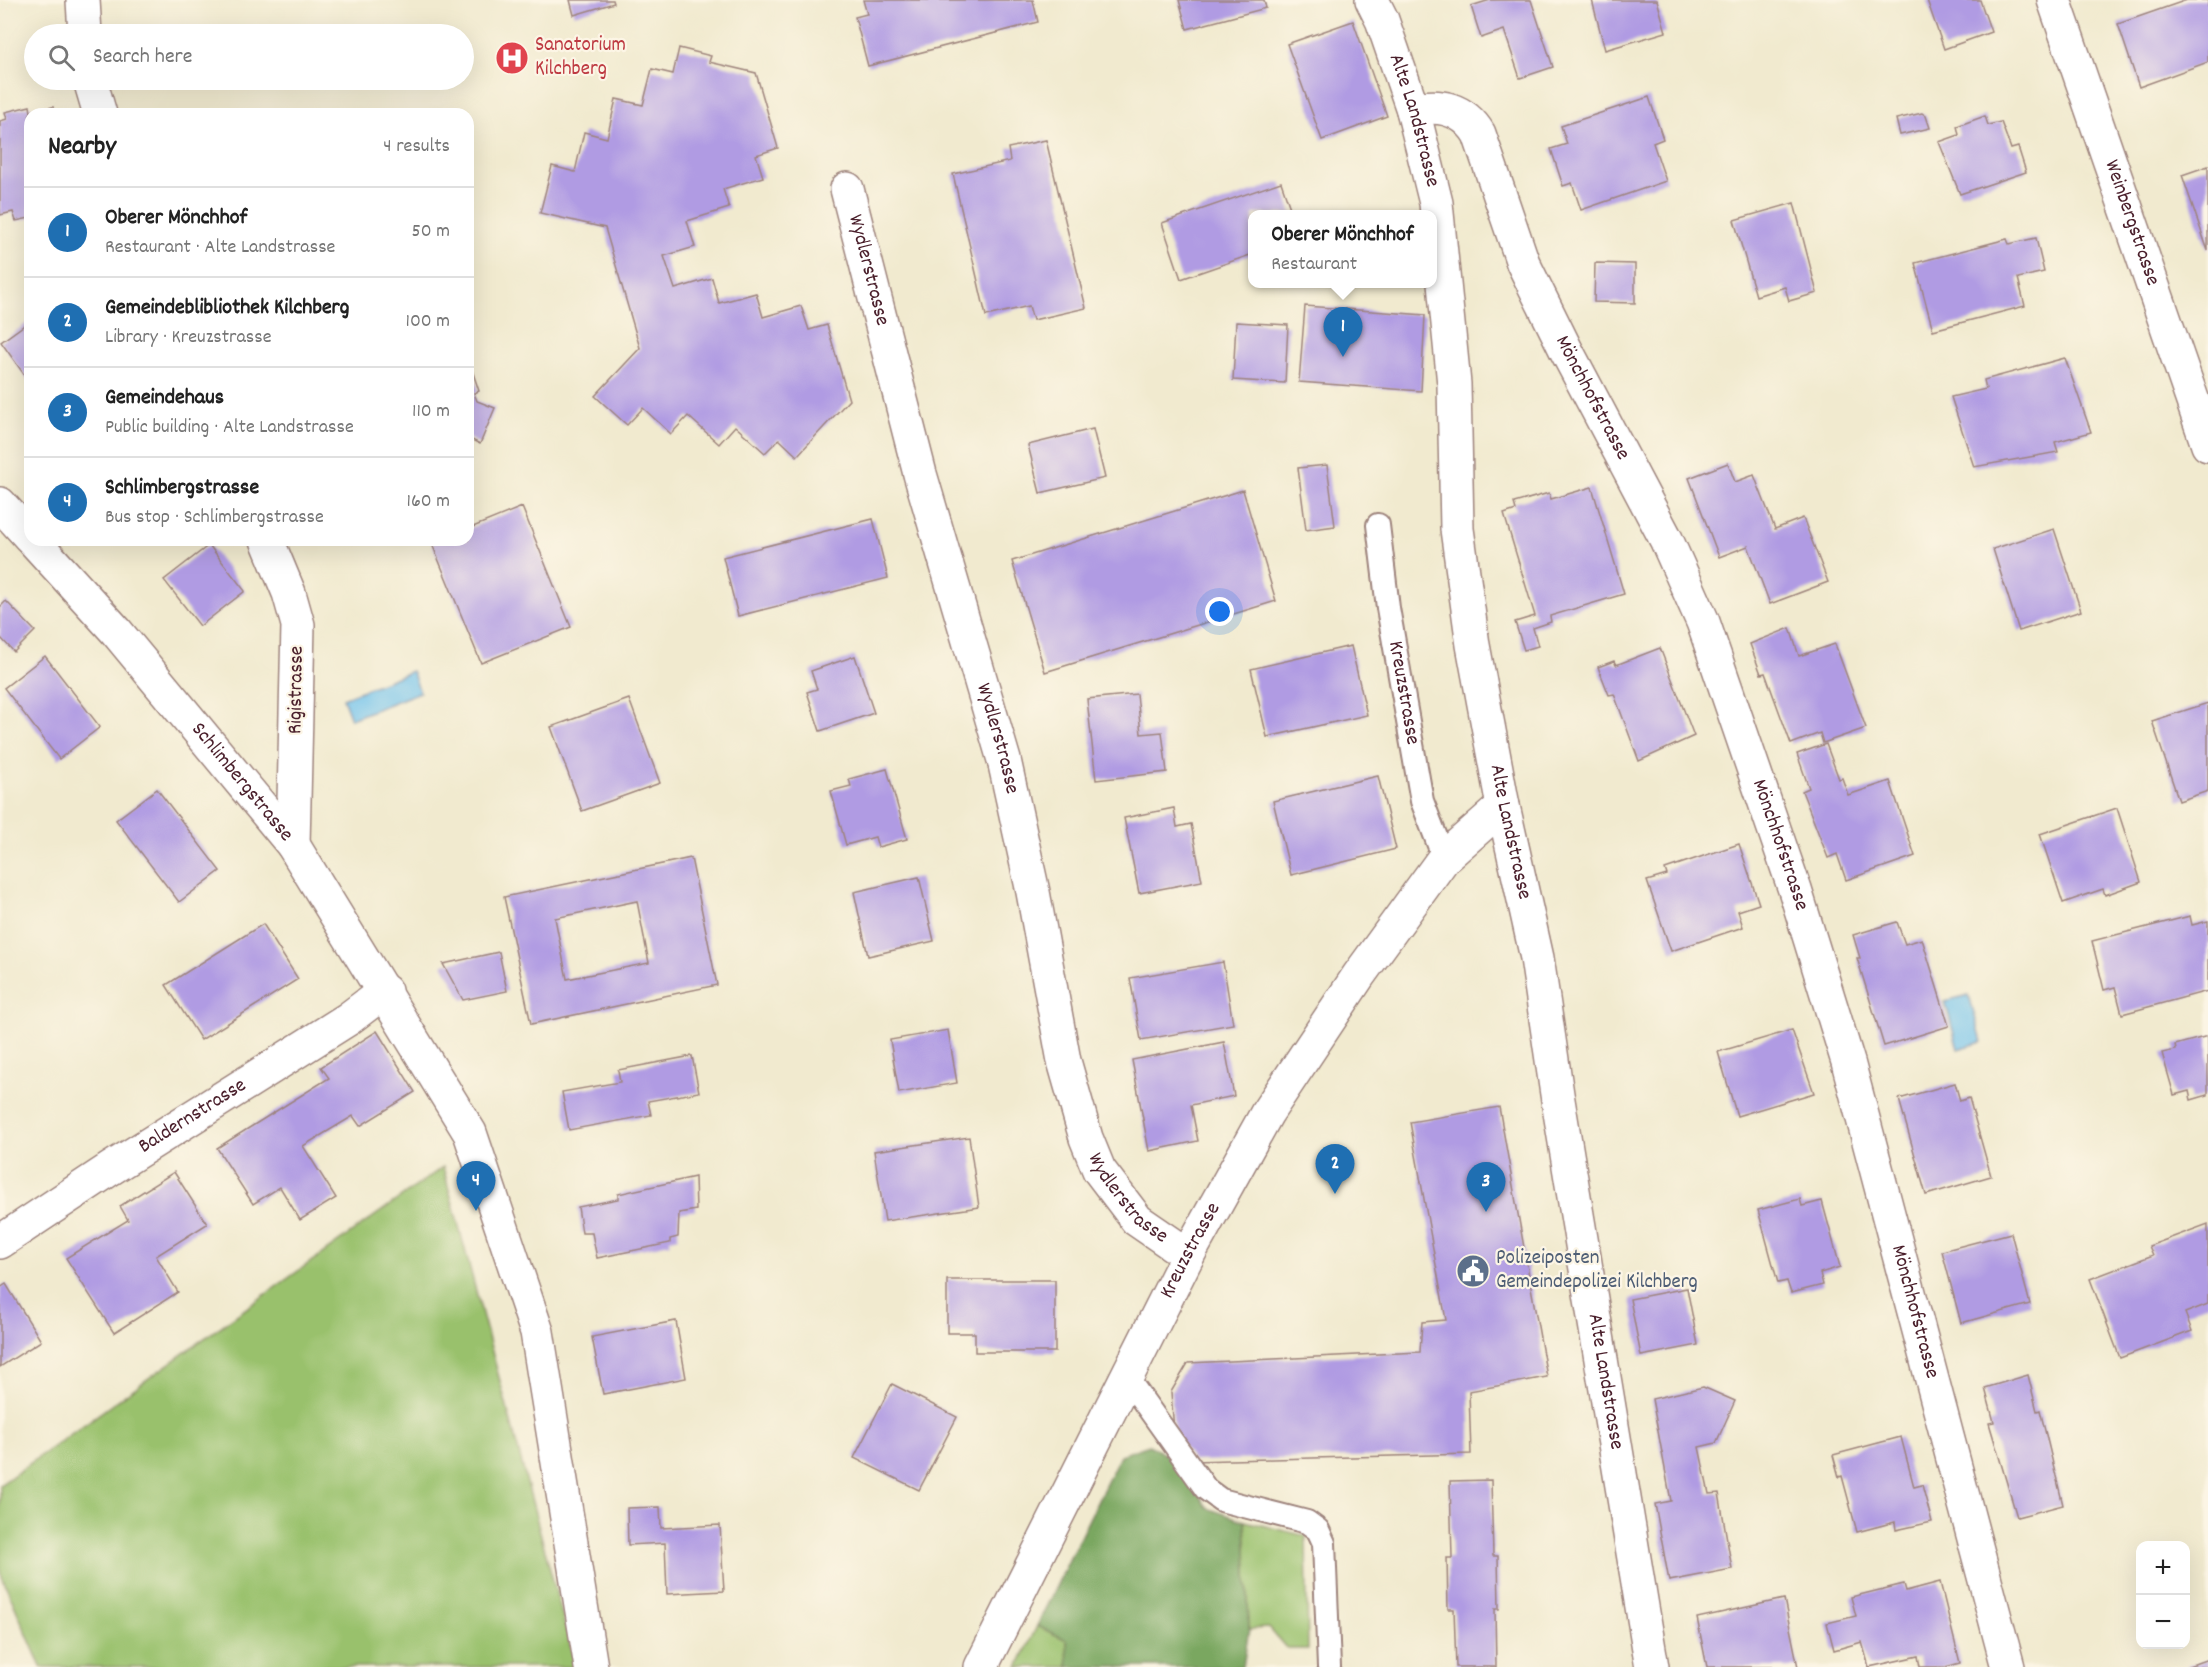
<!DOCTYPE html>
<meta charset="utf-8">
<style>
body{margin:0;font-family:Dekko,sans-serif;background:#f2f2f2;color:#222}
.controls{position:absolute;right:18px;bottom:18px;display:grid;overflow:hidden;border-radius:12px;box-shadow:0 6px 24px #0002}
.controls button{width:54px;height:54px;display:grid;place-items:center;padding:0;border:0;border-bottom:2px solid #e0e0e0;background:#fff;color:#222;font:30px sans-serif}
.you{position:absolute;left:1220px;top:612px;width:21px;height:21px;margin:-15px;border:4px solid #fff;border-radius:50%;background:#1a73e8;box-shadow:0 0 0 9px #1a73e833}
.badge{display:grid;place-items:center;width:39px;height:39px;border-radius:50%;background:#1f6fb2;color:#fff;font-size:20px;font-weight:700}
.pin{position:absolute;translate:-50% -50px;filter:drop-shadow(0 2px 3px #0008)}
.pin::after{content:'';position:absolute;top:32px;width:21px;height:18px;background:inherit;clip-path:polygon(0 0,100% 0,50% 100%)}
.popup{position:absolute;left:1248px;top:210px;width:189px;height:78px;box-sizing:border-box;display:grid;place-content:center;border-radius:12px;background:#fff;filter:drop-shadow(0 2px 4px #0005);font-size:20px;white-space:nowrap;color:#767676}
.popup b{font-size:22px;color:#222}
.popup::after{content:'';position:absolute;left:50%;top:100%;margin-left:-12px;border:12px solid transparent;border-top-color:#fff}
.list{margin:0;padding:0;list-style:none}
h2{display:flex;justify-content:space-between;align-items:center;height:78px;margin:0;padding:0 24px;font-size:26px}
h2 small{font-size:20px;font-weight:400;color:#767676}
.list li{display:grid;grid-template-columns:39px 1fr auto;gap:18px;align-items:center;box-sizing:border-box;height:90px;padding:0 24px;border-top:2px solid #e0e0e0}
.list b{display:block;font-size:22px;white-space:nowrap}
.list p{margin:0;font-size:20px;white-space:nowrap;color:#767676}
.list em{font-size:20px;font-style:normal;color:#767676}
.icon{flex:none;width:33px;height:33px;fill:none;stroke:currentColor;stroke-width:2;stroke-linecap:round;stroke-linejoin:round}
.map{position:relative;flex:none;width:2208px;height:1667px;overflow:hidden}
.search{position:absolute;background:#fff;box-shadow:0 6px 24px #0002;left:24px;top:24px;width:450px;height:66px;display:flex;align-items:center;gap:15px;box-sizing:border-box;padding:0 21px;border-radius:33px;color:#767676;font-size:22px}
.panel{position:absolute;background:#fff;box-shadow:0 6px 24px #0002;left:24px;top:108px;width:450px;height:438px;border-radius:18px}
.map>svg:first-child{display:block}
.green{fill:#99c16c;stroke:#72704c;stroke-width:1.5}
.forest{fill:#7aa760;stroke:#626346;stroke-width:1.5}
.water{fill:#70c2ec;stroke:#5d708c;stroke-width:1.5}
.building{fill:#b09be3;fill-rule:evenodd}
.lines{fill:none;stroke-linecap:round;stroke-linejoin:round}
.service-casing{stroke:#9e847d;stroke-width:26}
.minor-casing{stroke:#9e847d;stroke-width:36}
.tertiary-casing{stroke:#9e847d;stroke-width:36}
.service{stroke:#fff;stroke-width:22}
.minor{stroke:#fff;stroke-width:33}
.tertiary{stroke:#fff;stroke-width:33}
.labels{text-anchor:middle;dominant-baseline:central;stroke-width:4.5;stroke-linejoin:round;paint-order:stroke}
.health-label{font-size:21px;fill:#be3a42;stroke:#fcf5e5;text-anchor:start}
.street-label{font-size:21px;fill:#4a1f2b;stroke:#fcf5e5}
.service-label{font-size:21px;fill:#4e5e75;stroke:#fcf5e5;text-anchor:start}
</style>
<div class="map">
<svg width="2208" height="1667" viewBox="0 0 2208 1667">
<rect width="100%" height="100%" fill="#fcf5e5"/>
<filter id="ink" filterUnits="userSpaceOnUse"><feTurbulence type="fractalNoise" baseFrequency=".0167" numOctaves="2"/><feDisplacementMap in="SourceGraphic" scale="12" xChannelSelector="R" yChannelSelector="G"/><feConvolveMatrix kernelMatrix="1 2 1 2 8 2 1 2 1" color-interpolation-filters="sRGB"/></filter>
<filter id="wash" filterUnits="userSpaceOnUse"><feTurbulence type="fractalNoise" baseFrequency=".008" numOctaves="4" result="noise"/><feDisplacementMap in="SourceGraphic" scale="24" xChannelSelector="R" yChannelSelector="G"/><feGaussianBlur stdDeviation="1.35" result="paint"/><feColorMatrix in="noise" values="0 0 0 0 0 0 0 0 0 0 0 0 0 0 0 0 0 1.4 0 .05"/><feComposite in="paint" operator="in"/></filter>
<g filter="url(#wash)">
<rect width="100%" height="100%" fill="#f1eacf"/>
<g class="green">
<path d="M443,1167L576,1667H41L0,1572V1485Z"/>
<path d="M1245,1521L1306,1536L1308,1649H1287L1269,1628L1249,1629Z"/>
<path d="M1037,1626L1067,1640L1068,1667H1018Z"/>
</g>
<path class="forest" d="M1149,1445L1180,1463L1207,1508L1245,1521L1249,1629L1243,1667H1068L1067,1640L1037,1626L1120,1455Z"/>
<g class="water">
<path d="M412,671L420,692L351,719L343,698Z"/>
<path d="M1969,995L1982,1042L1958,1049L1945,1001Z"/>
</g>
<g id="blocks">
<g class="building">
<path d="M570,0H613L614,3L574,15Z"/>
<path d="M863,0H1033L1038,22L868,66L855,17L867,14Z"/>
<path d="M1179,0H1264L1266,8L1187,29Z"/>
<path d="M1490,0H1531L1553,67L1520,78L1504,30L1481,38L1471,6Z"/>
<path d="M1592,0H1657L1666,32L1605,50Z"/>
<path d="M1927,0H1980L1991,32L1944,49Z"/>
<path d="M2187,0H2208V62L2139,87L2118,24Z"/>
<path d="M1353,21L1387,116L1322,140L1287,44Z"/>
<path d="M679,48L711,56L709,62L756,73L778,148L756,155L763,177L723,189L729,208L687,221L695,247L664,256L675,289L712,278L719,303L756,293L763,317L801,306L809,330L827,325L849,400L797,456L779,439L765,453L735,426L719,444L688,416L671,434L643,408L627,425L595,396L640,348L605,228L540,213L552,166L575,172L584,132L607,138L616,99L643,105L652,69L673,74Z"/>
<path d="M1649,97L1663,139L1653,143L1666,181L1581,210L1572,183L1563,186L1551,149L1567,144L1561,126Z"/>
<path d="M30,106L31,112L53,107L55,114H30V218L16,221L13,212L0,215V121L7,119L5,112Z"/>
<path d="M1922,113L1926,116L1930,128L1900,135L1896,119Z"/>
<path d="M1985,116L1988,125L2001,122L2011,149L2018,147L2026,172L1960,194L1939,142L1959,135L1957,126Z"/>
<path d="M1046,140L1086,308L1033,320L1029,306L986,316L953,174L1010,161L1008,148Z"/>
<path d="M2208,166V251L2182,175Z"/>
<path d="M1281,182L1292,214H1253V254L1181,279L1162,223Z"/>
<path d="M1794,203L1817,293L1789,301L1785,287L1756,296L1734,220Z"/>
<path d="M2036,238L2044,272L2018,278L2025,306L1933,330L1915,263L2007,239L2009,244Z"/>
<path d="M1595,263L1635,264V303L1594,302Z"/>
<path d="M1305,306L1425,315L1421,391L1299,382Z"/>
<path d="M30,321V383L1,342Z"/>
<path d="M1236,322L1288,325L1285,383L1233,380Z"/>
<path d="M468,358L479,391L474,393L477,401L495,408L480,444L468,438Z"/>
<path d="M2065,358L2091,432L2055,442L2058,452L1974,467L1951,397L1986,389L1984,380Z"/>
<path d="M1093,429L1105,478L1040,493L1028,445Z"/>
<path d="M1728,463L1735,482L1754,475L1775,529L1803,518L1828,582L1770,604L1748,546L1719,557L1689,478Z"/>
<path d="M1327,465L1335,526L1306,530L1298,468Z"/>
<path d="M1592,487L1624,594L1550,616L1551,622L1533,628L1538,646L1524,650L1515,622L1535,616L1504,514L1516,510L1514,503L1549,493L1551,499Z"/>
<path d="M1243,490L1276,601L1045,672L1012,561Z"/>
<path d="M522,507L571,627L481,663L432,544L441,540H468V529Z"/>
<path d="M873,519L888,578L738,616L723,557Z"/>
<path d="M2054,529L2081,611L2019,631L1993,549Z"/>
<path d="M209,545L245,591L200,626L164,580Z"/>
<path d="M6,601L35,631L14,652L0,637V607Z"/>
<path d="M1790,628L1799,656L1835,644L1866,728L1823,743L1820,733L1791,744L1765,673L1761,674L1750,644Z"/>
<path d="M1351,646L1367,715L1267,737L1251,669Z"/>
<path d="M1660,648L1694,736L1639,761L1614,694L1609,695L1598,667L1614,661L1616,665Z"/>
<path d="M45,656L100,727L59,759L4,688Z"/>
<path d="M855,656L874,713L820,731L807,692L817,689L811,671Z"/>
<path d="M1137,694L1141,734L1162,732L1167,772L1096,780L1087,699Z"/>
<path d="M629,699L660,783L582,811L551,727Z"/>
<path d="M2208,703V791L2179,801L2152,721Z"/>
<path d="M1826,744L1839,779L1842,778L1848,795L1890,781L1915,856L1846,880L1837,854L1828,858L1802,791L1809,788L1797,754Z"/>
<path d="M887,769L907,839L878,847L875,837L846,845L831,791L851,786L849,779Z"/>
<path d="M1378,776L1396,849L1291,875L1273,801Z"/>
<path d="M157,789L220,871L179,902L116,820Z"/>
<path d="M1174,808L1177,827L1191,824L1202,881L1139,893L1124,818Z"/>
<path d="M2117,808L2141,882L2105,895L2103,889L2063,903L2040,834Z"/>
<path d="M1739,844L1759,904L1738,911L1743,927L1671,951L1647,881L1667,875L1665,869Z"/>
<path d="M691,858L717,985L531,1024L504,897ZM637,901L649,963L567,979L555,918Z"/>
<path d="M919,877L934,941L868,956L854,892Z"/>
<path d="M2190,916L2192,925L2208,921V991L2122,1014L2115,987L2104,990L2092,941Z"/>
<path d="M1897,922L1905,944L1922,939L1949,1026L1884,1046L1857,958H1860L1853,935Z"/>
<path d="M263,924L298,979L201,1040L166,985Z"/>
<path d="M499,952L507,991L463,1000L443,964Z"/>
<path d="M1223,962L1233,1024L1141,1040L1130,978Z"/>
<path d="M948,1030L957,1083L899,1093L890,1040Z"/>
<path d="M1792,1030L1814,1093L1737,1116L1718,1052Z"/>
<path d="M377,1031L415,1092L360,1126L353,1116L303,1146L336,1198L300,1220L280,1187L253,1204L217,1148L329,1078L321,1067Z"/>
<path d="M2208,1036V1095L2191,1100L2189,1091L2174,1095L2162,1053L2176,1050L2175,1045Z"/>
<path d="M1224,1042L1234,1096L1191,1105L1198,1141L1149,1151L1132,1060Z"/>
<path d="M692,1056L699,1092L648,1101L651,1115L569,1130L562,1092L620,1082L618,1070Z"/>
<path d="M1955,1083L1960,1101L1969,1098L1991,1176L1926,1195L1899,1099Z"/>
<path d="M1499,1107L1547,1377L1469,1391L1471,1454L1193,1461L1174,1431L1171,1392L1188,1363L1420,1352L1422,1322L1446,1320L1410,1122Z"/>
<path d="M969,1137L979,1207L885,1221L874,1151Z"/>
<path d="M174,1172L207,1224L156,1256L178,1292L114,1333L66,1258L128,1220L120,1206Z"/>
<path d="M695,1177L696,1210L679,1213L678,1237L670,1239V1243L597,1258L592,1233H582L578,1207L618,1199V1194Z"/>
<path d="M1800,1199L1802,1206L1822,1201L1840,1267L1820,1273L1823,1285L1791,1293L1787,1281L1778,1283L1758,1210Z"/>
<path d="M2208,1224V1304L2185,1313L2192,1331L2120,1358L2090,1279L2153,1255L2149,1246Z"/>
<path d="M2011,1233L2030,1304L1961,1323L1942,1251Z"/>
<path d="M947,1280H1055V1352H975V1333H947Z"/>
<path d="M6,1284L41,1341L0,1367V1288Z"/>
<path d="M1687,1288L1698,1345L1641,1356L1630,1299Z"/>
<path d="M676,1321L686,1378L603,1394L592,1337Z"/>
<path d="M2028,1375L2037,1411L2040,1410L2063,1505L2017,1517L1989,1423L1994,1422L1985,1388Z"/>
<path d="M892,1384L957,1417L919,1490L854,1458Z"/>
<path d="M1703,1387L1735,1401L1716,1443L1699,1447L1709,1494L1719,1493L1732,1569L1669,1581L1655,1504L1671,1501L1652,1399Z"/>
<path d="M1901,1437L1914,1487L1922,1485L1932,1522L1896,1530L1895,1522L1857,1532L1842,1476L1839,1477L1833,1455Z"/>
<path d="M1491,1480L1493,1556H1498L1499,1609H1495L1496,1667H1456L1454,1609H1448L1447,1558H1452L1450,1481Z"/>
<path d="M660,1507L661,1528L720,1525L724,1591L667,1594L665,1543L628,1545L627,1508Z"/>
<path d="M1940,1582L1960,1663L1945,1667H1920L1918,1656L1869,1667L1862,1642L1834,1650L1827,1623L1856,1616L1851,1597L1904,1584L1906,1591Z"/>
<path d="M1784,1599L1798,1667H1707L1697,1618Z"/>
<path d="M2208,1659V1667H2186Z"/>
</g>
</g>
</g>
<g filter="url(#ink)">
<use href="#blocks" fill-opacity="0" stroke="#9e847d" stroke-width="1.5"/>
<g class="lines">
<g class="service-casing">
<g id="service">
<path id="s1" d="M1378,525L1388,608L1422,801L1444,858"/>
<path d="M1127,1378L1206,1489L1221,1500L1307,1522L1318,1530L1324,1543L1329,1667"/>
</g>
</g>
<g class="minor-casing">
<g id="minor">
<path d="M83,0L85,34"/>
<path id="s2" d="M2054,0L2208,445"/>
<path d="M90,80L100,114"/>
<path id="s3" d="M1413,110C1440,103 1464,109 1479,134L1523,263L1566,350L1666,539L1703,622L1795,890L1848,1062L2008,1667"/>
<path id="s4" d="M847,189L920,474L1004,760L1033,892L1064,1061L1086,1138L1099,1170L1137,1220L1188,1255"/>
<path d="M0,504L30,537"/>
<path id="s5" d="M33,540L116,631L293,845L470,1133L537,1332L591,1667"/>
<path d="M267,540L289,593L298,625L293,845"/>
<path id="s6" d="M0,1242L110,1169L348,1019L385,991"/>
<path id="s7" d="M981,1667L1188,1255L1267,1113L1359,975L1444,858L1503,806"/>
</g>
</g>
<g class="tertiary-casing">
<g id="tertiary">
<path id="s8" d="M1372,0L1382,20L1413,110L1436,203L1454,384L1457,529L1473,645L1503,806L1537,958L1557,1094L1652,1667"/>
</g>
</g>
<use href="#service" class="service"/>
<use href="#minor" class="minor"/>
<use href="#tertiary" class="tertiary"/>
</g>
</g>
<defs>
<g id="hospital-disc" transform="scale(1.725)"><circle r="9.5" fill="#e0444e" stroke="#fcf5e5"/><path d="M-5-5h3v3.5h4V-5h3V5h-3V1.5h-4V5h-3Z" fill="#fff"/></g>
<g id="civic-disc" transform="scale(1.725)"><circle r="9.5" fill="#5c6f8a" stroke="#fcf5e5"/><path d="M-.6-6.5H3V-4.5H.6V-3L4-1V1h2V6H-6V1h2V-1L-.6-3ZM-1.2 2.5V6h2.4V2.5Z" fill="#fff"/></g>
</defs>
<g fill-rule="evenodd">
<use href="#hospital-disc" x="512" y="58"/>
<use href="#civic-disc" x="1473" y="1271"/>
</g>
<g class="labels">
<g class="health-label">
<text x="535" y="46">Sanatorium<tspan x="535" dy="24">Kilchberg</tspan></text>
</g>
<g class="street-label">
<text stroke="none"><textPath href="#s8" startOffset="128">Alte Landstrasse</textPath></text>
<text stroke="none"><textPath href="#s2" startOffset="236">Weinbergstrasse</textPath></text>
<text stroke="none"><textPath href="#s4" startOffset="84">Wydlerstrasse</textPath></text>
<text stroke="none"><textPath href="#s3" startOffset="364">Mönchhofstrasse</textPath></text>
<text transform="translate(297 690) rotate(-89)">Rigistrasse</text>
<text stroke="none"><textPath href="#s1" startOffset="170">Kreuzstrasse</textPath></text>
<text stroke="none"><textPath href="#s4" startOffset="570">Wydlerstrasse</textPath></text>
<text stroke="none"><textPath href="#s5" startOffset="320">Schlimbergstrasse</textPath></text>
<text stroke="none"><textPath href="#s8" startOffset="848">Alte Landstrasse</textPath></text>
<text stroke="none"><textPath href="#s3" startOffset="850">Mönchhofstrasse</textPath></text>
<text stroke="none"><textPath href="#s6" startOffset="230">Baldernstrasse</textPath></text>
<text stroke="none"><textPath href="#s4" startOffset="1054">Wydlerstrasse</textPath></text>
<text stroke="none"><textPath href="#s7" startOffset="466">Kreuzstrasse</textPath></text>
<text stroke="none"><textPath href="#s3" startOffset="1336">Mönchhofstrasse</textPath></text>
<text stroke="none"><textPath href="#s8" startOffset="1406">Alte Landstrasse</textPath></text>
</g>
<g class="service-label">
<text x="1496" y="1259">Polizeiposten<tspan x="1496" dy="24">Gemeindepolizei Kilchberg</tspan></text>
</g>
</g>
</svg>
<div class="controls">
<button>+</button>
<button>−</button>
</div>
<div class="you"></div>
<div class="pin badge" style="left:1343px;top:357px">1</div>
<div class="popup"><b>Oberer Mönchhof</b>Restaurant</div>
<div class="pin badge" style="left:1335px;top:1194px">2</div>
<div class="pin badge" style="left:1486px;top:1212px">3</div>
<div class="pin badge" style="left:476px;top:1211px">4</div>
<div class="search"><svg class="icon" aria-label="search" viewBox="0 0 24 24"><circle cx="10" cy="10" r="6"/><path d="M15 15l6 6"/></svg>Search here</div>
<section class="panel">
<h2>Nearby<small>4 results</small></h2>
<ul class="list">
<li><span class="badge">1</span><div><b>Oberer Mönchhof</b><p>Restaurant · Alte Landstrasse</p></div><em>50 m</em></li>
<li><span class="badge">2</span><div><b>Gemeindeblibliothek Kilchberg</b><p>Library · Kreuzstrasse</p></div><em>100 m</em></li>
<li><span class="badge">3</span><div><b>Gemeindehaus</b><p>Public building · Alte Landstrasse</p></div><em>110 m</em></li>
<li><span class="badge">4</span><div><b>Schlimbergstrasse</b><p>Bus stop · Schlimbergstrasse</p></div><em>160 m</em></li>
</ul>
</section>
</div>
